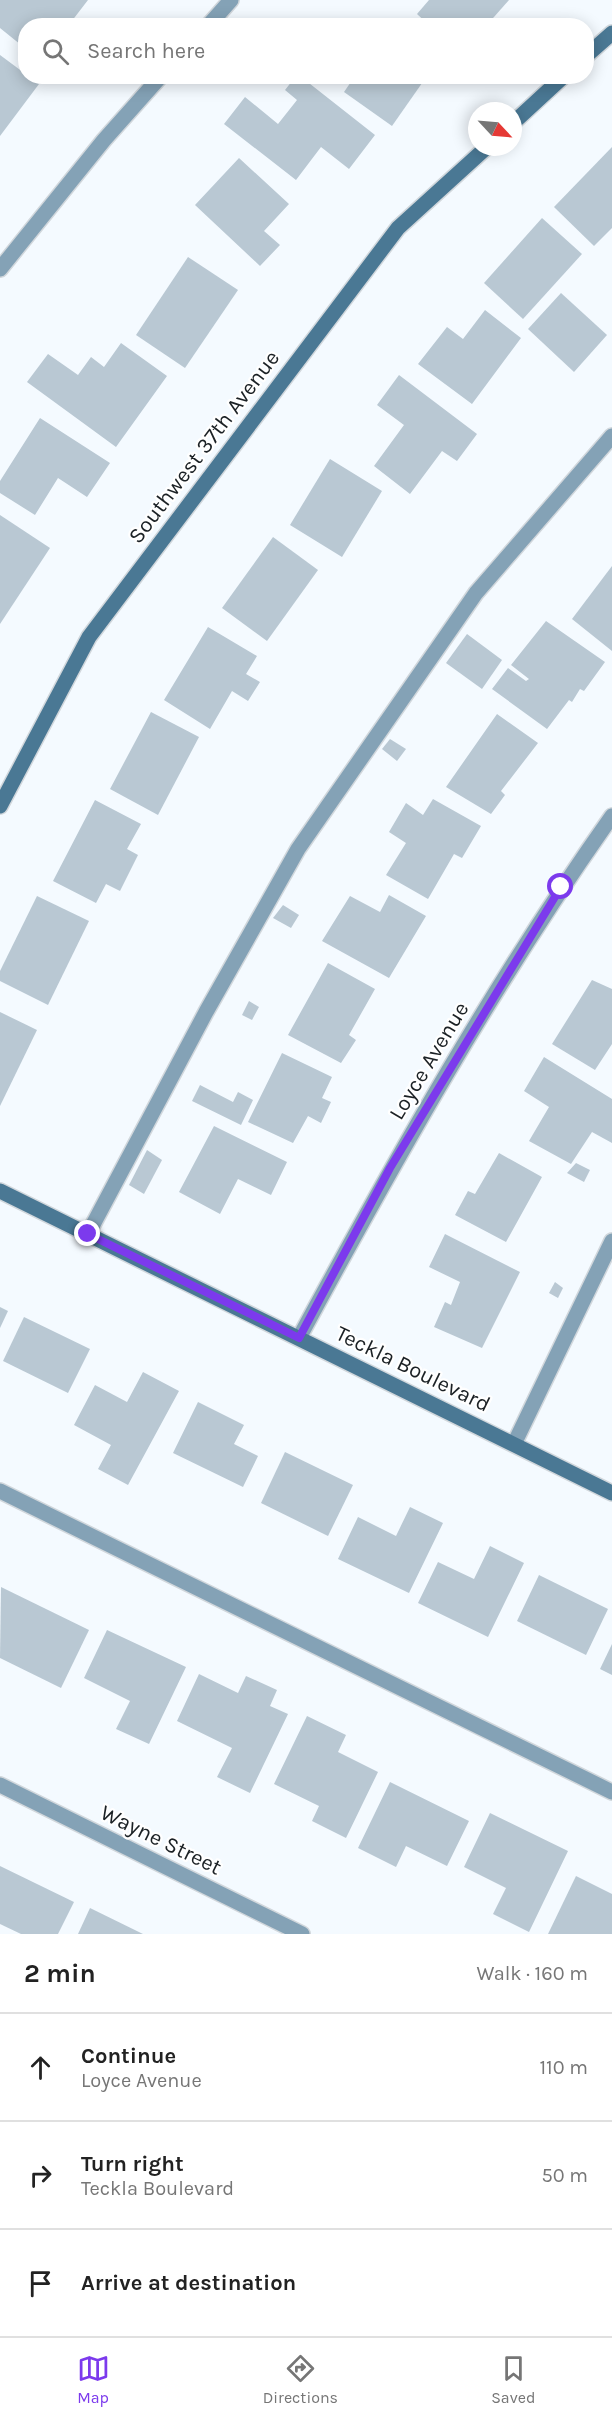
<!DOCTYPE html>
<meta charset="utf-8">
<style>
body{margin:0;font-family:Karla,sans-serif;background:#f6f6f6;color:#222}
.compass{position:absolute;left:468px;top:102px;width:54px;height:54px;border-radius:50%;background:#fff;box-shadow:0 3px 15px #0003;rotate:116deg}
.stop{position:absolute;width:18px;height:18px;margin:-14px;border:4px solid #7c3aed;border-radius:50%;background:#fff}
.stop.end{background:#7c3aed;border-color:#fff;box-shadow:0 2px 6px #0008}
.list{margin:0;padding:0;list-style:none}
h2{display:flex;justify-content:space-between;align-items:center;height:78px;margin:0;padding:0 24px;font-size:26px}
h2 small{font-size:20px;font-weight:400;color:#767676}
.list li{display:grid;grid-template-columns:39px 1fr auto;gap:18px;align-items:center;box-sizing:border-box;height:108px;padding:0 24px;border-top:2px solid #e0e0e0}
.list b{display:block;font-size:22px;white-space:nowrap}
.list p{margin:0;font-size:20px;white-space:nowrap;color:#767676}
.list em{font-size:20px;font-style:normal;color:#767676}
.icon{flex:none;width:33px;height:33px;fill:none;stroke:currentColor;stroke-width:2;stroke-linecap:round;stroke-linejoin:round}
.map{position:relative;flex:none;width:612px;height:1934px;overflow:hidden}
.search{position:absolute;background:#fff;box-shadow:0 3px 15px #0003;left:18px;right:18px;top:18px;height:66px;display:flex;align-items:center;gap:15px;box-sizing:border-box;padding:0 21px;border-radius:24px;color:#767676;font-size:22px}
.sheet{height:402px;background:#fff}
nav{display:flex;justify-content:space-around;align-items:center;box-sizing:border-box;height:84px;border-top:2px solid #e0e0e0;background:#fff;font-size:16px;color:#767676}
nav a{display:grid;justify-items:center;gap:3px}
nav .on{color:#7c3aed}
.map>svg:first-child{display:block}
.building{fill:#b9c8d3}
.lines{fill:none;stroke-linecap:round;stroke-linejoin:round}
.lane-casing{stroke:#d1d7dc;stroke-width:18}
.street-casing{stroke:#d1d7dc;stroke-width:18}
.secondary-casing{stroke:#d1d7dc;stroke-width:18}
.lane{stroke:#84a2b6;stroke-width:15}
.street{stroke:#84a2b6;stroke-width:15}
.secondary{stroke:#4a7894;stroke-width:15}
.route{stroke:#7c3aed;stroke-width:8}
.labels{text-anchor:middle;dominant-baseline:central;stroke-width:4.5;stroke-linejoin:round;paint-order:stroke}
.street-label{font-size:22px;fill:#1b2125;stroke:#fff}
</style>
<div class="map">
<svg width="612" height="1934" viewBox="0 0 612 1934">
<rect width="100%" height="100%" fill="#f4faff"/>
<g class="building">
<path d="M0,0H88L68,26H26V49L0,28Z"/>
<path d="M429,0H509L486,26H430L417,14Z"/>
<path d="M0,55L39,84L0,136Z"/>
<path d="M296,76H300L375,135L349,169L321,147L296,180L224,124L245,97L278,124L297,100L285,90Z"/>
<path d="M355,76H427L392,126L344,92Z"/>
<path d="M612,147V228L594,246L554,207Z"/>
<path d="M239,158L289,204L264,231L280,245L260,266L195,205Z"/>
<path d="M542,218L582,254L523,319L484,283Z"/>
<path d="M188,257L238,290L185,368L136,335Z"/>
<path d="M561,293L607,335L574,372L528,329Z"/>
<path d="M485,310L521,338L472,404L418,364L447,327L463,339Z"/>
<path d="M121,343L167,376L116,447L27,382L48,354L78,375L91,357L104,367Z"/>
<path d="M399,375L477,434L457,461L442,451L410,494L374,466L404,425L377,405Z"/>
<path d="M40,418L110,463L87,497L58,478L35,515L0,493V481Z"/>
<path d="M330,459L382,491L342,557L290,525Z"/>
<path d="M0,515L50,548L0,624Z"/>
<path d="M273,537L318,570L267,641L222,608Z"/>
<path d="M612,566V651L572,619Z"/>
<path d="M546,621L605,662L584,691L580,689L572,702L569,700L547,729L492,689L508,668L526,681L529,679L511,665Z"/>
<path d="M208,627L257,656L246,674L260,682L248,701L232,691L210,729L164,700Z"/>
<path d="M467,634L502,660L482,689L446,663Z"/>
<path d="M151,712L199,737L158,815L110,789Z"/>
<path d="M497,714L538,743L501,791L505,795L491,814L446,787Z"/>
<path d="M390,739L406,749L397,761L382,749Z"/>
<path d="M433,799L481,826L462,858L454,854L428,899L386,875L406,843L389,832L406,803L423,815Z"/>
<path d="M95,800L141,824L127,849L138,855L120,891L106,884L96,903L53,881Z"/>
<path d="M389,895L426,916L389,978L322,941L350,896L380,912Z"/>
<path d="M37,896L89,921L48,1005L0,981V971Z"/>
<path d="M283,905L299,915L291,928L273,918Z"/>
<path d="M328,963L375,989L349,1035L356,1040L341,1063L288,1035Z"/>
<path d="M592,980L612,989V1044L595,1070L552,1044Z"/>
<path d="M249,1001L259,1007L252,1020L242,1015Z"/>
<path d="M0,1012L37,1030L0,1106Z"/>
<path d="M282,1053L332,1077L322,1098L331,1102L321,1123L308,1116L293,1143L248,1122Z"/>
<path d="M544,1057L612,1099V1143L592,1132L571,1164L529,1141L549,1107L524,1091Z"/>
<path d="M200,1085L233,1102L238,1092L253,1100L241,1125L192,1101Z"/>
<path d="M214,1126L287,1162L271,1195L238,1179L220,1214L179,1192Z"/>
<path d="M147,1150L162,1160L144,1194L129,1185Z"/>
<path d="M499,1153L542,1177L506,1242L455,1215L468,1191L475,1194Z"/>
<path d="M576,1163L590,1170L584,1182L567,1173Z"/>
<path d="M445,1234L520,1272L482,1348L434,1327L445,1302L451,1305L460,1282L429,1267Z"/>
<path d="M555,1282L563,1288L558,1298L549,1293Z"/>
<path d="M0,1307L8,1311L0,1328Z"/>
<path d="M24,1317L90,1349L68,1393L3,1361Z"/>
<path d="M143,1372L179,1391L128,1485L98,1469L111,1445L74,1425L95,1385L127,1402Z"/>
<path d="M198,1402L244,1425L234,1444L258,1456L243,1487L173,1453Z"/>
<path d="M285,1452L353,1485L328,1536L261,1503Z"/>
<path d="M410,1507L443,1523L409,1593L338,1559L358,1517L396,1536Z"/>
<path d="M490,1546L524,1563L488,1637L418,1603L438,1562L474,1579Z"/>
<path d="M539,1575L608,1609L586,1655L517,1621Z"/>
<path d="M1,1587L89,1630L61,1688L0,1658Z"/>
<path d="M107,1630L186,1667L149,1744L116,1729L130,1701L84,1678Z"/>
<path d="M612,1644V1675L600,1669Z"/>
<path d="M199,1674L238,1693L246,1676L277,1690L270,1706L288,1714L250,1793L217,1777L232,1748L177,1721Z"/>
<path d="M307,1716L346,1735L338,1752L378,1772L346,1838L312,1821L319,1806L274,1784Z"/>
<path d="M390,1782L469,1821L447,1866L406,1846L396,1867L358,1848Z"/>
<path d="M490,1813L568,1851L529,1932L493,1914L506,1888L464,1867Z"/>
<path d="M0,1866L74,1902L58,1934H21L0,1924Z"/>
<path d="M576,1876L612,1894V1934H548Z"/>
<path d="M90,1908L143,1934H78Z"/>
</g>
<g class="lines">
<g class="lane-casing">
<g id="lane">
<path d="M208,26L231,0"/>
<path d="M0,269L104,140L161,76"/>
<path d="M88,1234L206,1012L298,849L476,593L612,436"/>
<path d="M514,1444L612,1241"/>
<path d="M0,1491L612,1792"/>
</g>
</g>
<g class="street-casing">
<g id="street">
<path d="M299,1338C395,1160 495,981 612,816"/>
<path d="M0,1785L302,1934"/>
</g>
</g>
<g class="secondary-casing">
<g id="secondary">
<path d="M586,56L612,33"/>
<path d="M513,123L564,76"/>
<path d="M0,806L89,637L398,228L487,147"/>
<path d="M0,1191L612,1493"/>
</g>
</g>
<use href="#lane" class="lane"/>
<use href="#street" class="street"/>
<use href="#secondary" class="secondary"/>
</g>
<g class="lines">
<path class="route" d="M88,1234L299,1338L390,1168L561,887"/>
</g>
<g class="labels">
<g class="street-label">
<text transform="translate(204 447) rotate(-53)">Southwest 37th Avenue</text>
<text transform="translate(429 1061) rotate(-59)">Loyce Avenue</text>
<text transform="translate(413 1369) rotate(26)">Teckla Boulevard</text>
<text transform="translate(161 1840) rotate(26)">Wayne Street</text>
</g>
</g>
</svg>
<svg class="compass" viewBox="-18 -18 36 36"><path d="M0-13l5 13h-10z" fill="#e53935"/><path d="M0 13l5-13h-10z" fill="#767676"/></svg>
<div class="stop" style="left:561px;top:887px"></div>
<div class="stop end" style="left:88px;top:1234px"></div>
<div class="search"><svg class="icon" aria-label="search" viewBox="0 0 24 24"><circle cx="10" cy="10" r="6"/><path d="M15 15l6 6"/></svg>Search here</div>
</div>
<section class="sheet">
<h2>2 min<small>Walk · 160 m</small></h2>
<ul class="list">
<li><svg class="icon" aria-label="ahead" viewBox="0 0 24 24"><path d="M12 20V5M6 11l6-6 6 6"/></svg><div><b>Continue</b><p>Loyce Avenue</p></div><em>110 m</em></li>
<li><svg class="icon" aria-label="right" viewBox="0 0 24 24"><path d="M7 20v-9h11M14 6l5 5-5 5"/></svg><div><b>Turn right</b><p>Teckla Boulevard</p></div><em>50 m</em></li>
<li><svg class="icon" aria-label="arrive" viewBox="0 0 24 24"><path d="M6 21V4h12l-3 4 3 4H6"/></svg><div><b>Arrive at destination</b></div></li>
</ul>
</section>
<nav>
<a class="on"><svg class="icon" aria-label="map" viewBox="0 0 24 24"><path d="M3 6l6-2 6 2 6-2v14l-6 2-6-2-6 2zM9 4v14M15 6v14"/></svg>Map</a>
<a><svg class="icon" aria-label="directions" viewBox="0 0 24 24"><path d="M12 3l9 9-9 9-9-9zM9 14v-3h6M13 9l2 2-2 2"/></svg>Directions</a>
<a><svg class="icon" aria-label="saved" viewBox="0 0 24 24"><path d="M7 4h10v16l-5-4-5 4z"/></svg>Saved</a>
</nav>
